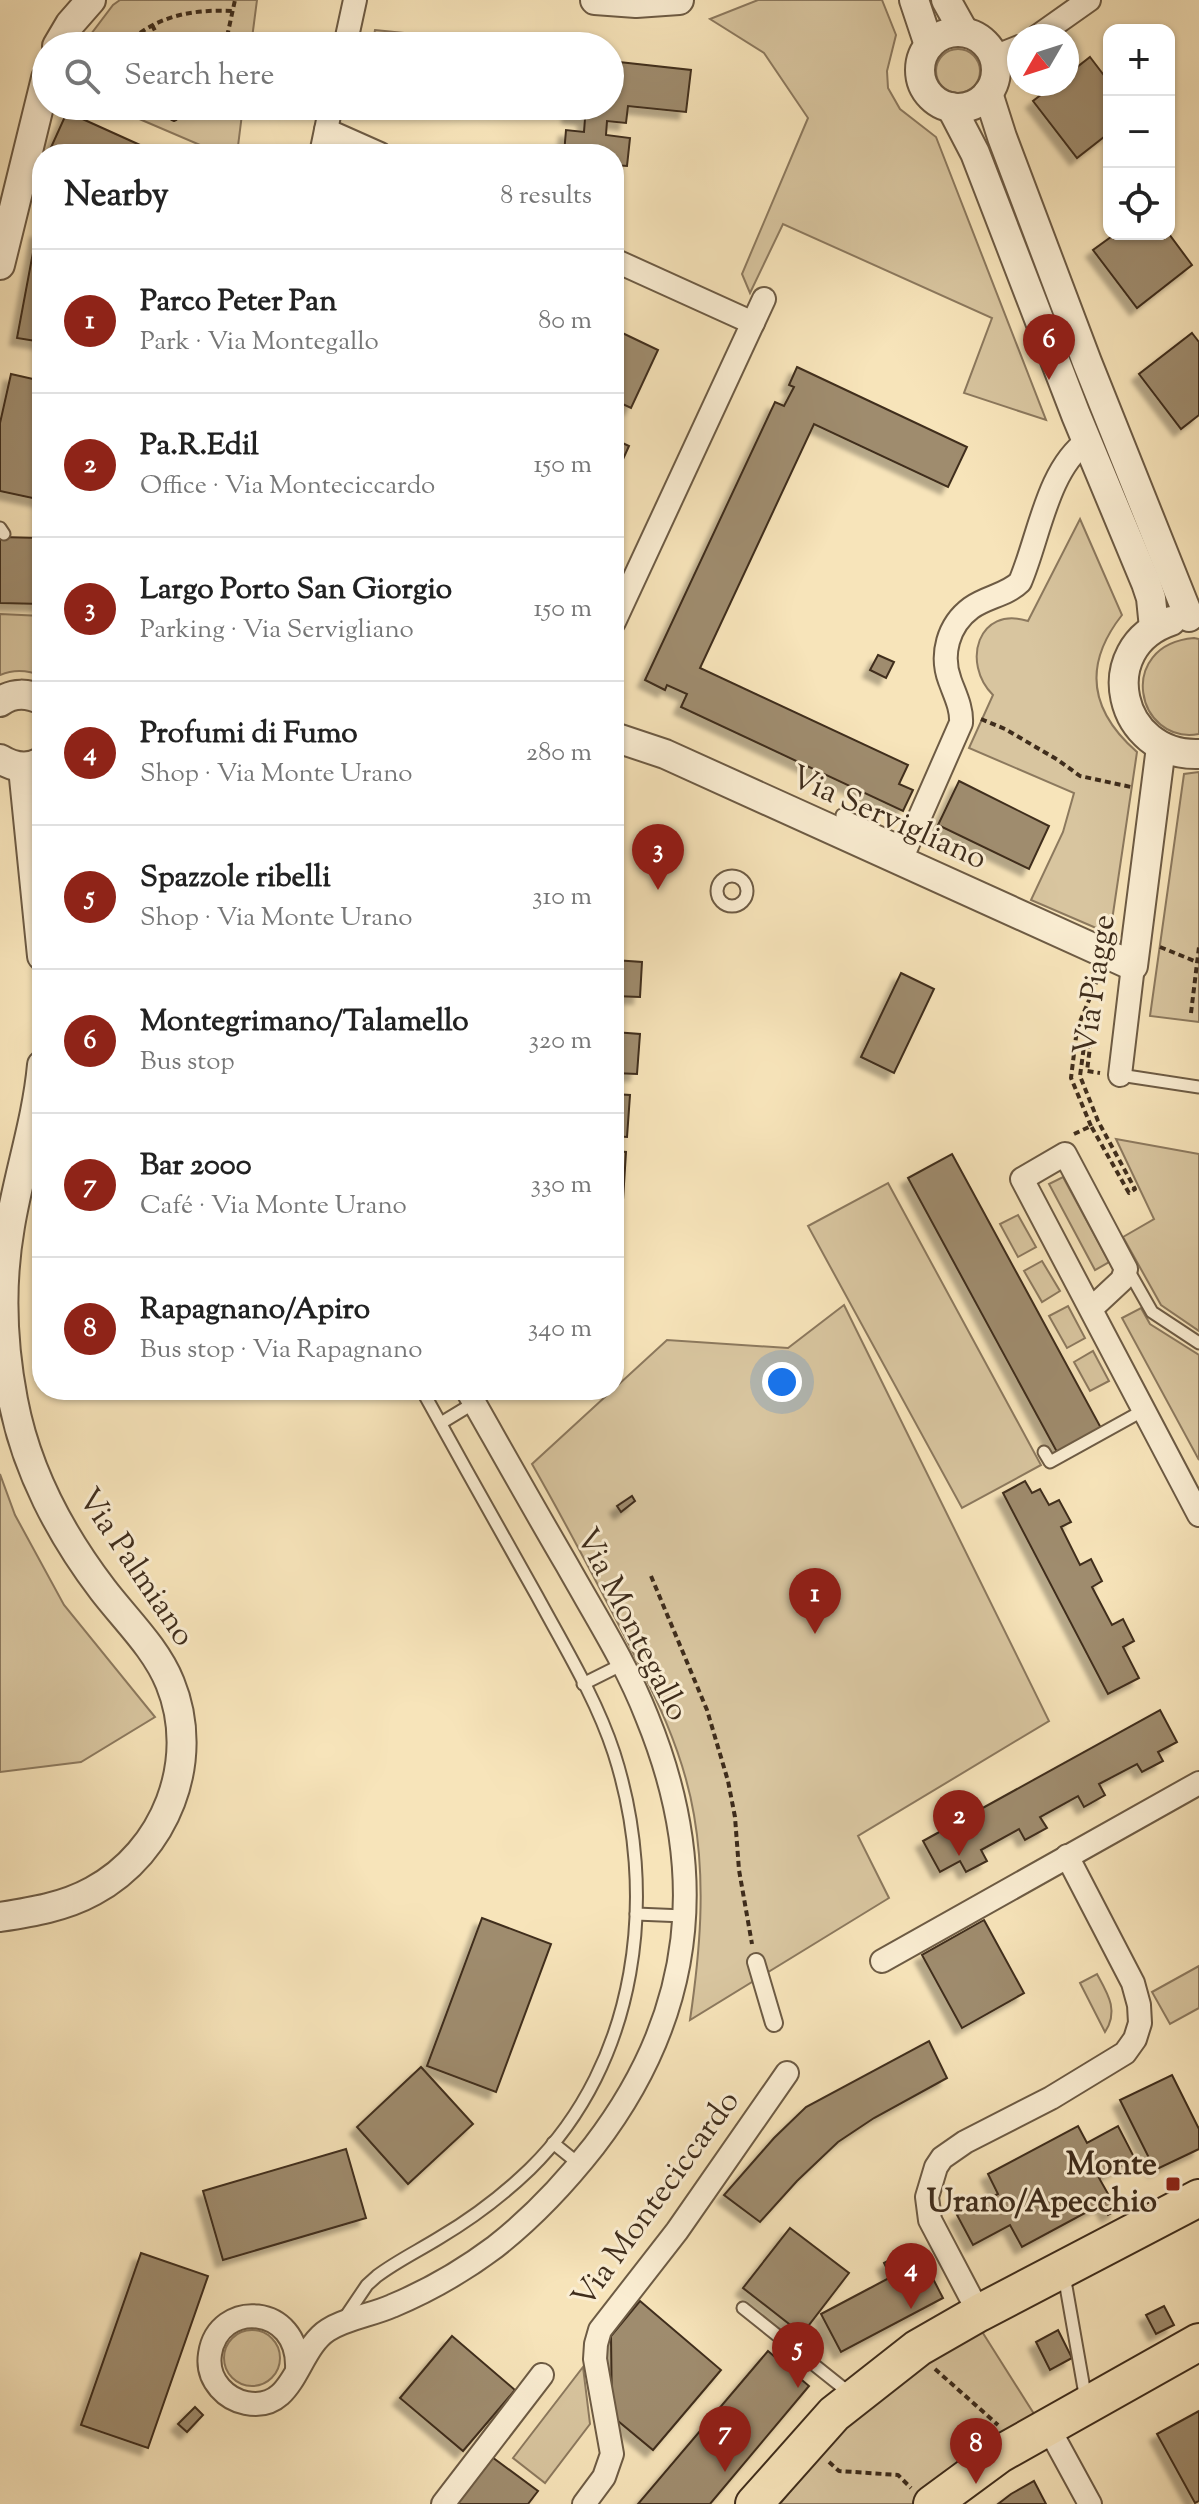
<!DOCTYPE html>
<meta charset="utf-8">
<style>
body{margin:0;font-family:"Sorts Mill Goudy",serif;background:#f2f2f2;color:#222}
.controls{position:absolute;right:24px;top:24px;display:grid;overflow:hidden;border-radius:16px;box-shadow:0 2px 6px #0004}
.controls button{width:72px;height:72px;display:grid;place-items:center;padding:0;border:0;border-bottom:2px solid #e0e0e0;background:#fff;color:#222;font:40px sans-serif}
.compass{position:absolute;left:1007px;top:24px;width:72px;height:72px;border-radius:50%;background:#fff;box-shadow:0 2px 6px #0004;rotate:231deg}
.you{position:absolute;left:782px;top:1382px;width:28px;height:28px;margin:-20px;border:6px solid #fff;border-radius:50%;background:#1a73e8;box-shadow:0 0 0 12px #1a73e833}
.badge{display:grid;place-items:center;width:52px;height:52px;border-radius:50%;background:#8f2418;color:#fff;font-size:26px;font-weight:700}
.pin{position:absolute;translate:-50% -66px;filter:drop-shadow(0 2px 4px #0008)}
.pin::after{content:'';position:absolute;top:42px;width:28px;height:24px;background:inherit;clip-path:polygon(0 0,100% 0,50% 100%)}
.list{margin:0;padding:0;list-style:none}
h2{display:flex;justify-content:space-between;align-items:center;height:104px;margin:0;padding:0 32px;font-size:34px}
h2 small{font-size:26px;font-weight:400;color:#767676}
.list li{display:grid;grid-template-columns:52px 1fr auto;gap:24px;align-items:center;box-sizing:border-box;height:144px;padding:0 32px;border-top:2px solid #e0e0e0}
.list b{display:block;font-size:30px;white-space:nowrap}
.list p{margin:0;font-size:26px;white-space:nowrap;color:#767676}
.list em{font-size:26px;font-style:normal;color:#767676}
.icon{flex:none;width:44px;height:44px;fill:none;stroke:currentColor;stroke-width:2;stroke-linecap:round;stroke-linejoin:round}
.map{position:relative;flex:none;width:1199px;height:2504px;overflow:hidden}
.search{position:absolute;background:#fff;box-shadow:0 2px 6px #0004;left:32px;top:32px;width:592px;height:88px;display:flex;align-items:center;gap:20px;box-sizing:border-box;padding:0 28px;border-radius:44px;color:#767676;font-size:30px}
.panel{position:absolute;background:#fff;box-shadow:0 2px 6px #0004;left:32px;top:144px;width:592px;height:1256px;border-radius:32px}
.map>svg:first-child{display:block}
.green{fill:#d8c59f;stroke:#8c795e;stroke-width:2}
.building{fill:#9f8c6e;stroke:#3f2d1c;stroke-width:2;filter:url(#shadow)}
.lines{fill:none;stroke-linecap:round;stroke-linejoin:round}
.service-casing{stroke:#6d5b44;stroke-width:15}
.pedestrian-casing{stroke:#6d5b44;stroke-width:20}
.minor-casing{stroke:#6d5b44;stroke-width:26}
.tertiary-casing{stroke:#6d5b44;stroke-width:32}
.primary-casing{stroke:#3f2d1c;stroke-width:40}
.path{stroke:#3f2d1c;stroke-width:4;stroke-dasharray:6 4;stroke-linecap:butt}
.service{stroke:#faedd2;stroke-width:11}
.pedestrian{stroke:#faedd2;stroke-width:16}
.minor{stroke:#faedd2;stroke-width:22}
.tertiary{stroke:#faedd2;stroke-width:28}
.primary{stroke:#f7e4ba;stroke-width:36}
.poi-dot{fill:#8f2418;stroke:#faedd2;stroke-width:3}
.labels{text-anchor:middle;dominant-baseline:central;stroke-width:6;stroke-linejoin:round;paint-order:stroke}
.street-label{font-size:32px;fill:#3f2d1c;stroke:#faedd2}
.poi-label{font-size:32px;font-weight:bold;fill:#3f2d1c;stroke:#faedd2;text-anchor:end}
</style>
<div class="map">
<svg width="1199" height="2504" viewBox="0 0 1199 2504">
<defs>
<filter id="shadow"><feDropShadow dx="-7" dy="7" stdDeviation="2" flood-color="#0004"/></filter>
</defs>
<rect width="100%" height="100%" fill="#f7e4ba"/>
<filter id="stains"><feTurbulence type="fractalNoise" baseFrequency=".0025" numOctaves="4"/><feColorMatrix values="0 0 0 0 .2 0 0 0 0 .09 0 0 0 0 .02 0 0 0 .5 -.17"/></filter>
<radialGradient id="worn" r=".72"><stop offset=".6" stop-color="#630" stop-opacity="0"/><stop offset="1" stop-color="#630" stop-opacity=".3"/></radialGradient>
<g class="green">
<path d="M120,0H257L251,46H82L113,5Z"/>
<path d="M758,0H882L896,35L887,71L888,88L900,109L936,137L1046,420L964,393L992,318L783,224L750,293L742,274L808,118L764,53L710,19Z"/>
<path d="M375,30L491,42V46H368L369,40L373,41Z"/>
<circle cx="958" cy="71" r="22"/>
<path d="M109,106H243L237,154H221Z"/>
<path d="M1080,519L1122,615C1082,666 1090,711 1137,752L1110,934L1031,900L1063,832L1074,793L969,748L993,695C961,663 978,605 1028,621Z"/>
<path d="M0,614L42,616V676C28,670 14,669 0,675Z"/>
<path d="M1194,638L1199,639V734C1136,745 1115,645 1194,638Z"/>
<path d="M1199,772V1022L1150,1016L1184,774Z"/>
<path d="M1116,1139L1199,1154V1331L1161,1305L1123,1237L1154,1219Z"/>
<path d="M1063,1177L1109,1262L1095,1270L1049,1184Z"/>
<path d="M888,1183L1041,1465L962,1508L808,1226Z"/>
<path d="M1018,1215L1036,1247L1018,1257L1000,1224Z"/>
<path d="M1042,1261L1060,1291L1042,1302L1024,1271Z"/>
<path d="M844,1305L1049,1721L858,1836L889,1898L690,2020C700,1952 706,1884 694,1815C683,1750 654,1693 624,1635C594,1577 564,1520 532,1464L667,1340L788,1348Z"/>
<path d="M1068,1306L1085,1338L1067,1348L1049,1316Z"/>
<path d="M1141,1308L1150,1324L1199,1355V1460L1122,1318Z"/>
<path d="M1093,1351L1109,1381L1090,1391L1074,1362Z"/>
<path d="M0,1474L15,1515L64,1605L155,1717L81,1762L0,1772Z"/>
<path d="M1199,1966V2008L1170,2024L1152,1992Z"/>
<path d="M1097,1974C1108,1994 1119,2011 1105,2032L1080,1983Z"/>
<circle cx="252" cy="2358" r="28"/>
<path d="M981,2330L1036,2417L915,2504H780C798,2481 816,2458 836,2437C878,2395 930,2361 981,2330Z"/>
<path d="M583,2367L590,2424L545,2483L513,2458Z"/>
</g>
<g class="building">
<path d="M1090,57L1109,82V133L1077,158L1033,101L1055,84H1067V75Z"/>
<path d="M610,61L691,70L686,112L628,106L626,123L607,121L606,135L630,138L627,166L614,165V154H564L566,130L584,132L585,118L569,116L570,106H610Z"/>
<path d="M67,112L160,154H48Z"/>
<path d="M37,231H42V342L17,338Z"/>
<path d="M1115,234H1169L1192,265L1137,308L1093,250Z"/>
<path d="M614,329L658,350L631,408L614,400Z"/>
<path d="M1192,333L1199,342V415L1181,429L1139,374Z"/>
<path d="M797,367L967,447L948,487L814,424L700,668L908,765L899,784L913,790L903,811L681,707L687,694L667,685L665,690L645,680L775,402L784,406L794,387L789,385Z"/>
<path d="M11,374L42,381V500L0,491V423Z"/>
<path d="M614,439L629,446L614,479Z"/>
<path d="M0,537L42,538V604L0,603Z"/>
<path d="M878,655L894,662L886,678L870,670Z"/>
<path d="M959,781L1049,826L1029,869L938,825Z"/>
<path d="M614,960L642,962L640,997L614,996Z"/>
<path d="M901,973L934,989L894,1073L861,1057Z"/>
<path d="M614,1032L640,1034L637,1074L614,1073Z"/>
<path d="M614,1094L630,1095L627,1137L614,1136Z"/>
<path d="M614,1151L626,1152L623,1200H614Z"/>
<path d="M952,1154L1101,1428L1057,1452L908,1178Z"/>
<path d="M1025,1481L1032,1493L1040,1489L1049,1505L1059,1500L1071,1522L1061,1527L1080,1565L1091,1559L1102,1581L1092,1587L1112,1625L1123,1619L1134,1641L1123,1647L1139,1678L1108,1694L1003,1493Z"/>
<path d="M632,1496L635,1501L621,1512L617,1506Z"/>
<path d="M1160,1710L1177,1742L1158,1752L1163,1761L1142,1772L1137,1764L1099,1784L1105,1795L1084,1807L1078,1796L1040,1817L1047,1828L1025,1840L1019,1829L981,1850L987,1861L966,1872L960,1861L940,1872L923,1841Z"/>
<path d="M482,1918L551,1944L496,2092L427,2066Z"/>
<path d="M984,1920L1024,1993L962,2028L922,1955Z"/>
<path d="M929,2041L947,2078L874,2118L838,2142L797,2181L760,2222L724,2195L774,2138L806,2107Z"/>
<path d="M421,2067L473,2124L408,2184L357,2127Z"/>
<path d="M1172,2075L1199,2129V2149L1155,2170L1120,2100Z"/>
<path d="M1078,2126L1087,2143L1118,2126L1135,2159L1099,2178L1111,2199L1022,2247L1010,2225L973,2245L957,2215L998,2194L988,2174Z"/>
<path d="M346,2149L366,2218L223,2260L203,2191Z"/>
<path d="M1111,2199L1117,2210L1108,2215L1102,2204Z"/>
<path d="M790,2228L849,2273L802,2334L743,2288Z"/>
<path d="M916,2246L943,2298L841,2352L821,2314L891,2277L884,2263Z"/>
<path d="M141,2253L208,2276L148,2448L81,2425Z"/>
<path d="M640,2301L721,2370L653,2450L612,2416L611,2336Z"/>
<path d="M1164,2306L1174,2325L1156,2334L1146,2315Z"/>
<path d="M1058,2330L1072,2358L1050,2370L1036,2342Z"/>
<path d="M452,2336L515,2390L463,2451L400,2398Z"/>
<path d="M768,2351L809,2386L710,2504H638Z"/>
<path d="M195,2407L203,2415L187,2432L178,2424Z"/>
<path d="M1199,2411V2501L1195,2503L1157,2434Z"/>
<path d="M492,2457L538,2491L528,2504H457Z"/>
<path d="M1034,2481L1046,2504H998L1011,2494Z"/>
</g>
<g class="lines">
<g class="service-casing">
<g id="service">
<path d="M0,528L4,534"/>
<path d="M842,815L908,845"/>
<circle cx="732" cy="891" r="15"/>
<path d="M1120,1075L1199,1087"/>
<path d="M1127,1268L1152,1312L1199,1343"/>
<path d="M441,1423L474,1403"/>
<path d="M1044,1452L1050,1462L1144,1410"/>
<path d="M583,1684L623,1664"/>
<path d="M636,1914L684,1916"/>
<path d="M553,2143L579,2164"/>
<path d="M1064,2275L1086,2400"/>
<path d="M743,2308L852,2395"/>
<path d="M344,2319L367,2285L377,2276C397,2261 418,2251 439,2238C471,2219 503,2195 530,2169C639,2062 659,1893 614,1753C596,1698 564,1646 537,1596C498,1527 460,1459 422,1390"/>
</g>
</g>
<g class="pedestrian-casing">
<path id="pedestrian" d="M756,1962L774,2023"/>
</g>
<g class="minor-casing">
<g id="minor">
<path d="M1038,36L1089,0"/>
<path d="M345,46L355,0"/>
<path d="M994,57L1019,47"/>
<path d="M326,130L380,154"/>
<path d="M321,154L331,106"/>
<path d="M614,260L753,323"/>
<path d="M614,622L764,299"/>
<path d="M900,862L961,723C962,708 955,695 950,681C940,655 948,625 971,608C986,597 1007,595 1020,582C1039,538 1047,470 1087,441"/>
<path d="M1120,1075L1133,966"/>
<path d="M1092,1308L1122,1280L1126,1269L1065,1154L1022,1179L1199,1515"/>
<path d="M882,1961L1199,1783"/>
<path d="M979,2313L930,2220L927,2197L936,2167L942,2158L965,2142L1051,2098L1125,2053L1135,2039L1140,2023L1139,2005L1133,1983L1067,1856"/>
<path d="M297,2369C300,2304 218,2299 210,2354C208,2367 212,2379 220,2388C227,2396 236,2401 246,2403C295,2413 296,2350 328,2330C347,2318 372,2315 392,2306C428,2291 463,2271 495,2247C532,2218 565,2183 594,2146C696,2013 710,1871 647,1717C626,1663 595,1615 567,1565C533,1507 500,1448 467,1390"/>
<path d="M1048,2427L1090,2504"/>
<path d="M443,2504L542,2375"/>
<path d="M584,2504L604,2477L612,2454L595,2359L596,2344L600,2330L677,2231L787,2073"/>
</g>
</g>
<g class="tertiary-casing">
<g id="tertiary">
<path d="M595,0L636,3L679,0"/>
<path d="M914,0L929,45"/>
<path d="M946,0L964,32"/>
<circle cx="958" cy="70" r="38"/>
<path d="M57,46L70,24L91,0"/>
<path d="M988,93L1002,137L1087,362L1189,617"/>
<path d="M951,107L975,153L1076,415L1146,583L1151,598L1154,628"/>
<path d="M0,265L46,78"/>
<path d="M1171,621C1093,647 1118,757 1199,754"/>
<path d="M0,702C13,692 28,693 42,700"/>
<path d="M614,737L665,754L1133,966L1161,747"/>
<path d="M0,759C13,767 27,770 41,762"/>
<path d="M23,768L42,956"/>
<path d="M0,1917C32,1912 64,1907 93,1891C165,1852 202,1761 170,1683C156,1648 126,1620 103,1590C61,1535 26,1469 13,1400C2,1343 0,1283 10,1226C19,1172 37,1120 42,1065"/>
</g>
</g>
<g class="primary-casing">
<g id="primary">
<path d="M754,2504L834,2414L918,2348L979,2313L1199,2198"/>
<path d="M932,2504L1000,2454L1199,2342"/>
</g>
</g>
<g class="path">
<path d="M152,25L163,46"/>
<path d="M125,46C154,16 192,9 232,11"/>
<path d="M225,46L235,0"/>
<path d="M144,106L174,120L202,106"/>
<path d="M238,106L277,115"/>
<path d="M981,719L1005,729L1058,760L1080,776L1131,787"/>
<path d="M1160,947L1197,962"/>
<path d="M1191,1013L1199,947"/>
<path d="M1091,1126L1071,1078L1077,1029L1099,976"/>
<path d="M1074,1134L1091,1126L1129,1193L1135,1189L1098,1121L1080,1076L1084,1046L1090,1047L1087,1071L1100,1073"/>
<path d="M651,1576L707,1710L728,1781L735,1817L739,1870L752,1944"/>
<path d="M935,2369L998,2425"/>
<path d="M829,2462L839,2471L898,2475L911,2488"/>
</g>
<use href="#service" class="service"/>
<use href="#pedestrian" class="pedestrian"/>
<use href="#minor" class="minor"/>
<use href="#tertiary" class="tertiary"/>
<use href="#primary" class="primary"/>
</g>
<rect class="poi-dot" x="1165" y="2176" width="16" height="16" rx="4"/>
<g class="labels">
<g class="street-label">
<text transform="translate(888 819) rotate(24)">Via Servigliano</text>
<text transform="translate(1096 985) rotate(-82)">Via Piagge</text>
<text transform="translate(135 1568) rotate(56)">Via Palmiano</text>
<text transform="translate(631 1625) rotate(63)">Via Montegallo</text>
<text transform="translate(657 2200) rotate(-54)">Via Monteciccardo</text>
</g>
<g class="poi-label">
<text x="1157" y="2166">Monte<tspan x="1157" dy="37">Urano/Apecchio</tspan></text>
</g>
</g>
<rect width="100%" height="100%" filter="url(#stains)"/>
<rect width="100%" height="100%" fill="url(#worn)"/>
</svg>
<div class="controls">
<button>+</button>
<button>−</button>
<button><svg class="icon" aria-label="locate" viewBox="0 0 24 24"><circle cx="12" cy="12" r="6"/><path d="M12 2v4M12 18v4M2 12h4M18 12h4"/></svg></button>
</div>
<svg class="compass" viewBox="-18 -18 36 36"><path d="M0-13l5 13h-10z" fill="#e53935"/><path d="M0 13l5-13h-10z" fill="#767676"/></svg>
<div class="you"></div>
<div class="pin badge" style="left:815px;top:1634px">1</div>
<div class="pin badge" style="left:959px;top:1856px">2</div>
<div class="pin badge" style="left:658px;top:890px">3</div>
<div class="pin badge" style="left:911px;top:2309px">4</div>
<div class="pin badge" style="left:798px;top:2388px">5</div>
<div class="pin badge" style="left:1049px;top:380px">6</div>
<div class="pin badge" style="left:725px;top:2472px">7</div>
<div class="pin badge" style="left:976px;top:2484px">8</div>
<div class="search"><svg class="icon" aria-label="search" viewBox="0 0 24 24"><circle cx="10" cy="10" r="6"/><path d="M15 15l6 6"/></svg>Search here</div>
<section class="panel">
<h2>Nearby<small>8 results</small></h2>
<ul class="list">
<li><span class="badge">1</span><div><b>Parco Peter Pan</b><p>Park · Via Montegallo</p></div><em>80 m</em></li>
<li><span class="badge">2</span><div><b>Pa.R.Edil</b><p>Office · Via Monteciccardo</p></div><em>150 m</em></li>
<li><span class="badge">3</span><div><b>Largo Porto San Giorgio</b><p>Parking · Via Servigliano</p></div><em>150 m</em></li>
<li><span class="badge">4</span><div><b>Profumi di Fumo</b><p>Shop · Via Monte Urano</p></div><em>280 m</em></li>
<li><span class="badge">5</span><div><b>Spazzole ribelli</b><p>Shop · Via Monte Urano</p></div><em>310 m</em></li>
<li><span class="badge">6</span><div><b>Montegrimano/Talamello</b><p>Bus stop</p></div><em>320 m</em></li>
<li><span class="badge">7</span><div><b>Bar 2000</b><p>Café · Via Monte Urano</p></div><em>330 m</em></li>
<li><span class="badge">8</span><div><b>Rapagnano/Apiro</b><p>Bus stop · Via Rapagnano</p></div><em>340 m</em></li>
</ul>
</section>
</div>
